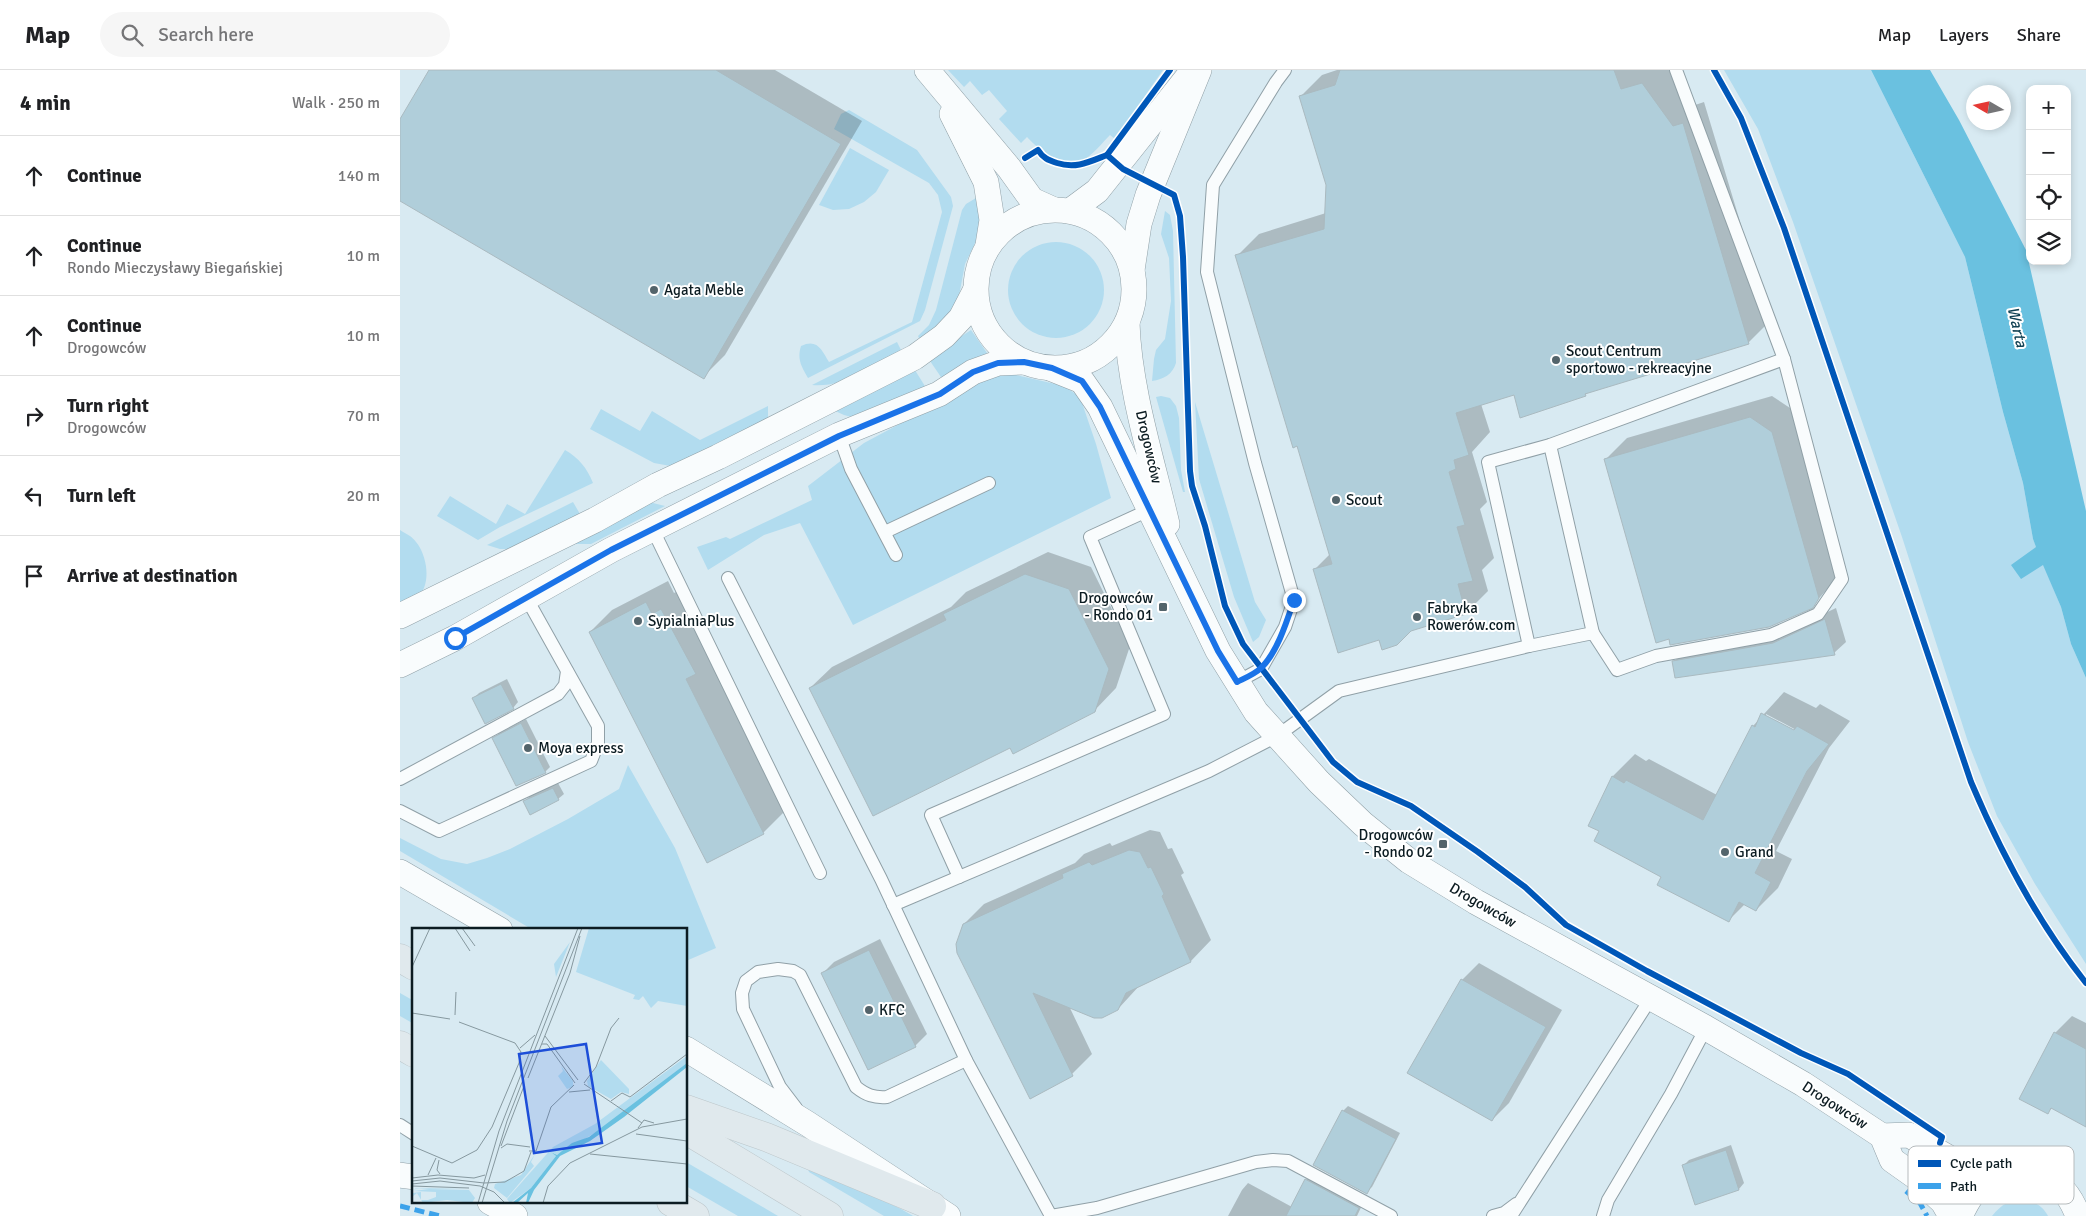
<!DOCTYPE html>
<meta charset="utf-8">
<style>
body{margin:0;font-family:Signika,sans-serif;background:#f6f6f6;color:#202124}
.controls{position:absolute;right:15px;top:15px;display:grid;overflow:hidden;border-radius:10px;box-shadow:0 2px 8px #0003}
.controls button{width:45px;height:45px;display:grid;place-items:center;padding:0;border:0;border-bottom:1px solid #e0e0e0;background:#fff;color:#202124;font:25px sans-serif}
.compass{position:absolute;left:1566px;top:15px;width:45px;height:45px;border-radius:50%;background:#fff;box-shadow:0 2px 8px #0003;rotate:279deg}
.stop{position:absolute;width:15px;height:15px;margin:-11px;border:4px solid #1a73e8;border-radius:50%;background:#fff}
.stop.end{background:#1a73e8;border-color:#fff;box-shadow:0 1px 5px #0008}
.list{margin:0;padding:0;list-style:none}
h2{display:flex;justify-content:space-between;align-items:center;height:65px;margin:0;padding:0 20px;font-size:21px}
h2 small{font-size:16px;font-weight:400;color:#757577}
.list li{display:grid;grid-template-columns:32px 1fr auto;gap:15px;align-items:center;box-sizing:border-box;height:80px;padding:0 20px;border-top:1px solid #e0e0e0}
.list b{display:block;font-size:19px;white-space:nowrap}
.list p{margin:0;font-size:16px;white-space:nowrap;color:#757577}
.list em{font-size:16px;font-style:normal;color:#757577}
.icon{flex:none;width:28px;height:28px;fill:none;stroke:currentColor;stroke-width:2;stroke-linecap:round;stroke-linejoin:round}
.map{position:relative;flex:none;width:1686px;height:1146px;overflow:hidden}
header{display:flex;align-items:center;gap:30px;box-sizing:border-box;height:70px;padding:0 25px;background:#fff;border-bottom:1px solid #e0e0e0}
header strong{font-size:24px}
nav{display:flex;gap:28px;margin-inline-start:auto;font-size:18px}
.search{width:350px;height:45px;background:#f6f6f6;display:flex;align-items:center;gap:12px;box-sizing:border-box;padding:0 18px;border-radius:28px;color:#757577;font-size:19px}
main{display:flex}
aside{flex:1;background:#fff}
.map>svg:first-child{display:block}
.green{fill:#b2dcef}
.water{fill:#6ac1e0}
.shadow{fill:#0003;fill-rule:evenodd}
.building{fill:#b0ceda;stroke:#aabac0}
.lines{fill:none;stroke-linecap:round;stroke-linejoin:round}
.service-casing{stroke:#90a0a7;stroke-width:14}
.minor-casing{stroke:#90a0a7;stroke-width:26}
.primary-casing{stroke:#bcc6ca;stroke-width:29}
.service{stroke:#f9fcfd;stroke-width:12}
.minor{stroke:#f9fcfd;stroke-width:25}
.primary{stroke:#e0e9ed;stroke-width:28}
.quiet{stroke:#3ca2ea;stroke-width:5;stroke-dasharray:10 5;stroke-linecap:butt}
.cycleway-casing{stroke:#fff;stroke-width:9}
.cycleway{stroke:#0057b8;stroke-width:6}
.route{stroke:#1a73e8;stroke-width:6}
.poi-dot{fill:#53646b;stroke:#fff;stroke-width:2}
.labels{text-anchor:middle;dominant-baseline:central;stroke-width:4;stroke-linejoin:round;paint-order:stroke}
.poi-label{font-size:15px;fill:#0c1c22;stroke:#fff;text-anchor:start}
.street-label{font-size:15px;fill:#0c1c22;stroke:#fff}
.water-label{font-size:16px;font-style:italic;fill:#114254;stroke:#fff}
.inset-road{fill:none;stroke:#86989f;stroke-width:1}
.view{fill:#1d4ed8;fill-opacity:0.15;stroke:#1d4ed8;stroke-width:2.5}
.inset-edge{fill:none;stroke:#0c1c22;stroke-width:2.5}
.key{fill:#fff;stroke:#b6bbbd;stroke-width:1}
.key-label{font-size:14px;fill:#0c1c22}
</style>
<header>
<strong>Map</strong>
<div class="search"><svg class="icon" aria-label="search" viewBox="0 0 24 24"><circle cx="10" cy="10" r="6"/><path d="M15 15l6 6"/></svg>Search here</div>
<nav><a>Map</a><a>Layers</a><a>Share</a></nav>
</header>
<main>
<aside>
<h2>4 min<small>Walk · 250 m</small></h2>
<ul class="list">
<li><svg class="icon" aria-label="ahead" viewBox="0 0 24 24"><path d="M12 20V5M6 11l6-6 6 6"/></svg><div><b>Continue</b></div><em>140 m</em></li>
<li><svg class="icon" aria-label="ahead" viewBox="0 0 24 24"><path d="M12 20V5M6 11l6-6 6 6"/></svg><div><b>Continue</b><p>Rondo Mieczysławy Biegańskiej</p></div><em>10 m</em></li>
<li><svg class="icon" aria-label="ahead" viewBox="0 0 24 24"><path d="M12 20V5M6 11l6-6 6 6"/></svg><div><b>Continue</b><p>Drogowców</p></div><em>10 m</em></li>
<li><svg class="icon" aria-label="right" viewBox="0 0 24 24"><path d="M7 20v-9h11M14 6l5 5-5 5"/></svg><div><b>Turn right</b><p>Drogowców</p></div><em>70 m</em></li>
<li><svg class="icon" aria-label="left" viewBox="0 0 24 24"><path d="M17 20v-9H6M10 6l-5 5 5 5"/></svg><div><b>Turn left</b></div><em>20 m</em></li>
<li><svg class="icon" aria-label="arrive" viewBox="0 0 24 24"><path d="M6 21V4h12l-3 4 3 4H6"/></svg><div><b>Arrive at destination</b></div></li>
</ul>
</aside>
<div class="map">
<svg width="1686" height="1146" viewBox="0 0 1686 1146">
<rect width="100%" height="100%" fill="#d8eaf2"/>
<g class="green">
<path d="M548,0H763L715,69L710,65C703,72 696,81 688,87C666,102 642,83 627,67L621,73L599,49L607,41L589,20L582,25L570,11L564,17Z"/>
<path d="M1324,0H1471L1565,187L1603,342L1623,413L1633,469L1661,537L1671,574L1686,608V894L1635,814L1597,746L1568,672L1502,467L1393,152L1358,59Z"/>
<path d="M449,40L517,80L551,127L553,136L525,240L520,251L408,308C401,296 397,289 401,276C417,268 422,280 429,292L512,252L542,142L538,125L529,113L434,59L441,44Z"/>
<path d="M450,78L489,100L476,122L464,132L449,139L433,140L419,135Z"/>
<path d="M581,125L583,147L578,167L565,194L559,226L547,248L520,270L518,266L529,255L536,240L562,140L566,134Z"/>
<path d="M765,141L770,145L773,161L776,293C772,305 764,309 752,311L754,289L756,280L765,269L771,231L769,188L761,164Z"/>
<circle cx="656" cy="220" r="48"/>
<path d="M571,260L587,283L543,310L528,288Z"/>
<path d="M497,272L502,282C474,296 444,318 412,315Z"/>
<path d="M513,297L528,321L455,348L444,345L433,340Z"/>
<path d="M612,304L664,316L680,327L696,374L711,428L453,555L400,453L364,465L308,500L297,477L326,467L330,469L412,430L408,416L464,373L591,305Z"/>
<path d="M761,326L770,328L776,336L779,348L781,400L785,422H783L756,327Z"/>
<path d="M795,332L855,532L866,550L859,567L853,572L834,527L799,409Z"/>
<path d="M368,336V348L276,397L254,393L190,359L201,339L240,361L252,341L300,370Z"/>
<path d="M165,380C179,388 187,398 193,413L100,457L78,470L37,446L50,426L96,454L107,434L125,444Z"/>
<path d="M173,432L180,444L113,479H100L87,475Z"/>
<path d="M249,432L265,436L191,474H166Z"/>
<path d="M0,460C6,464 12,466 16,472C27,485 32,514 18,527C13,531 5,534 0,536Z"/>
<path d="M228,695L275,778L316,878L286,891V860H133L0,781V768L41,789L67,794L87,788L110,779L168,749L219,719Z"/>
<path d="M0,923L14,931V954L0,946Z"/>
<path d="M286,1092L378,1146H338L286,1116Z"/>
<path d="M412,1096L501,1139L513,1146H484L409,1102L408,1099Z"/>
<path d="M1624,1129C1635,1132 1643,1136 1648,1146H1592C1602,1134 1609,1130 1624,1129Z"/>
</g>
<path class="water" d="M1471,0H1530L1559,50L1626,180L1686,441V608L1671,574L1661,537L1643,495L1621,509L1611,495L1636,477L1633,469L1623,413L1603,342L1565,187Z"/>
<g class="shadow">
<path d="M30,0H375L462,51L325,285L303,307L0,129V51Z"/>
<path d="M937,0H1270L1295,35L1304,32L1370,251L1348,273L1189,321L1185,325L1115,324L1081,334L1090,362L1072,382L1087,432L1080,439L1094,488L1082,500L1088,521L1066,543L980,568L915,499L930,484L898,375L837,186L859,164L926,143L927,114L900,27L922,5Z"/>
<path d="M1372,326L1393,340L1440,505L1412,536L1270,567L1205,390L1227,368Z"/>
<path d="M648,482L691,497L730,576L716,618L694,641L611,676L410,618L432,597L551,537L566,522Z"/>
<path d="M268,511L274,523L284,518L317,581L309,589L385,741L363,763L190,562L212,540Z"/>
<path d="M1436,538L1446,572L1434,583L1274,592L1285,580L1385,562Z"/>
<path d="M107,609L118,632L113,638L74,628L79,623Z"/>
<path d="M1384,622L1416,638L1420,634L1450,651L1429,678L1376,781L1392,789L1378,818L1356,840L1345,834L1328,851L1263,807L1201,761L1190,755L1213,706L1235,684L1246,691L1249,689L1317,725L1353,656ZM1366,644L1400,662L1399,664L1366,647Z"/>
<path d="M126,649L150,697L145,702L94,669L99,663Z"/>
<path d="M158,713L164,724L158,729L125,731L130,726Z"/>
<path d="M750,760L760,762L768,779L772,778L784,803L781,805L811,870L791,891L740,915L718,939L669,936L692,984L672,1004L564,854L584,834L675,793L684,784L710,773L712,776Z"/>
<path d="M480,869L527,964L515,976L423,903L434,892Z"/>
<path d="M1079,893L1162,940L1109,1033L1092,1050L1062,910Z"/>
<path d="M1672,946L1686,953V1056L1652,1038L1647,1043L1655,963Z"/>
<path d="M948,1036L1000,1063L972,1117L966,1122L943,1041Z"/>
<path d="M1331,1075L1344,1113L1339,1119L1296,1133L1284,1095L1289,1090Z"/>
<path d="M913,1104L964,1131L957,1146H828L842,1120L848,1113L892,1137L906,1110Z"/>
</g>
<g class="building">
<path d="M29,0H316L441,74L304,309L0,131V49Z"/>
<path d="M940,0H1214L1221,19L1242,13L1273,56L1283,53L1349,274L1185,324L1186,326L1120,348L1114,325L1056,343L1069,385L1054,390L1056,399L1049,402L1065,455L1057,457L1073,511L1058,514L1066,544L1011,561L997,575L982,580L979,570L938,583L913,499L932,494L897,376L893,378L835,185L924,159L926,115L899,26L935,15Z"/>
<path d="M1350,347L1372,362L1419,528L1413,538L1369,557L1270,575L1269,569L1256,573L1204,389Z"/>
<path d="M625,504L669,519L709,599L695,642L613,684L610,678L473,746L409,618L546,550L543,544Z"/>
<path d="M246,532L252,544L261,539L296,604L286,609L364,764L307,793L189,562Z"/>
<path d="M1425,549L1435,585L1275,608L1272,591L1373,573Z"/>
<path d="M101,614L114,639L85,654L72,628Z"/>
<path d="M1361,643L1394,660L1397,656L1429,674L1407,701L1355,803L1371,812L1356,841L1339,832L1329,852L1257,815L1261,807L1194,771L1199,761L1188,756L1212,706L1224,713L1226,710L1303,750L1352,655L1355,657Z"/>
<path d="M121,653L146,703L116,716L92,668Z"/>
<path d="M153,718L159,730L130,745L123,731Z"/>
<path d="M729,780L740,782L748,798L751,797L764,824L762,826L791,892L726,923L718,940L702,948H694L633,923L673,1006L630,1029L557,883L556,874L563,854L663,808L662,804L689,792L692,795Z"/>
<path d="M469,880L516,977L468,1000L421,903Z"/>
<path d="M1061,909L1146,957L1092,1051L1007,1003Z"/>
<path d="M1654,962L1686,979V1057L1651,1038L1648,1044L1619,1029Z"/>
<path d="M942,1040L996,1069L967,1124L913,1095Z"/>
<path d="M1326,1080L1339,1120L1295,1135L1282,1095Z"/>
<path d="M905,1109L959,1138L955,1146H886Z"/>
</g>
<g class="lines">
<g class="service-casing">
<g id="service">
<path d="M439,365L451,399L496,485"/>
<path d="M1150,375L1193,563"/>
<path d="M253,460L420,803"/>
<path d="M485,462L589,413"/>
<path d="M328,508L481,809L566,990L651,1146"/>
<path d="M1129,576L1088,392L1150,375L1384,289"/>
<path d="M837,612L861,599L885,557L894,530L855,393L807,202L813,115L876,12L885,0"/>
<path d="M0,709L158,624L165,615L167,601"/>
<path d="M0,741L39,761L191,691L198,673V656L127,529"/>
<path d="M559,807L531,745L764,644L690,467L749,440"/>
<path d="M493,835L809,701L877,666L939,621L1129,576L1193,563L1217,600L1256,586L1371,565L1418,544L1442,509L1384,289L1276,0"/>
<path d="M396,1038L380,1017L343,939L342,923L346,911L358,902L378,899L393,901L400,905L456,1017C466,1025 474,1028 487,1027L566,990"/>
<path d="M0,1055L14,1064"/>
<path d="M651,1146L697,1138L856,1092L873,1090L888,1091L991,1146"/>
<path d="M1093,1146L1104,1143L1116,1134"/>
<path d="M1111,1146L1251,928"/>
<path d="M1203,1146L1208,1130L1271,1024L1306,958"/>
</g>
</g>
<g class="minor-casing">
<g id="minor">
<path d="M527,0L609,98L632,130L652,139"/>
<path d="M552,44L586,112L592,150L588,175"/>
<circle cx="655" cy="219" r="79"/>
<path d="M670,141L697,121L787,8"/>
<path d="M732,200L739,154L748,125L799,0"/>
<path d="M727,253C729,318 752,390 767,454"/>
<path d="M652,299L682,311L700,337L818,581L856,642L919,712L963,754L1009,791L1076,832L1306,958L1403,1014L1482,1066L1492,1090L1516,1107L1543,1132L1551,1146"/>
<path d="M0,546L195,450L258,415L318,387L515,287L544,266L561,248L575,221"/>
<path d="M0,595L55,568L211,480L439,365L539,324L573,302L598,293L623,292"/>
<path d="M0,802L100,860"/>
<path d="M286,979L408,1054L548,1146"/>
<path d="M1482,1066L1509,1065L1558,1093L1577,1099L1604,1103"/>
<path d="M0,1105L14,1107"/>
<path d="M90,1132L115,1146"/>
<path d="M1560,1146C1565,1136 1569,1127 1576,1120C1597,1097 1637,1097 1660,1117C1669,1125 1674,1135 1678,1146"/>
</g>
</g>
<g class="primary-casing">
<g id="primary">
<path d="M0,888L14,896"/>
<path d="M0,975L14,983"/>
<path d="M286,1039L366,1067L532,1136"/>
<path d="M286,1060L429,1146"/>
<path d="M271,1132L295,1146"/>
</g>
</g>
<use href="#service" class="service"/>
<use href="#minor" class="minor"/>
<use href="#primary" class="primary"/>
<g class="quiet">
<path d="M1512,1114L1529,1090"/>
<path d="M1506,1121L1520,1133L1527,1146"/>
<path d="M0,1136L40,1146"/>
</g>
<g class="cycleway-casing">
<g id="cycleway">
<path d="M1314,0L1341,48L1384,158L1571,712C1601,783 1638,853 1686,913"/>
<path d="M707,85L770,0"/>
<path d="M625,88L638,80C643,88 648,90 657,93C676,99 689,92 707,85L723,99L774,125L780,146L783,187L790,401L792,416L805,456L825,536L843,574L933,692L957,712L1011,736L1078,782L1125,817L1166,855L1247,901L1401,983L1448,1004L1542,1067L1540,1073"/>
</g>
</g>
<use href="#cycleway" class="cycleway"/>
</g>
<g class="lines">
<path class="route" d="M55,568L211,480L439,366L540,324L573,302L598,293L624,292L652,298L682,311L700,337L818,581L837,612C845,608 855,604 861,598C877,583 887,551 894,530"/>
</g>
<g class="poi-dot">
<circle cx="254" cy="220" r="5"/>
<circle cx="1156" cy="290" r="5"/>
<circle cx="936" cy="430" r="5"/>
<rect x="758" y="532" width="10" height="10" rx="2.5"/>
<circle cx="1017" cy="547" r="5"/>
<circle cx="238" cy="551" r="5"/>
<circle cx="128" cy="678" r="5"/>
<rect x="1038" y="769" width="10" height="10" rx="2.5"/>
<circle cx="1325" cy="782" r="5"/>
<circle cx="469" cy="940" r="5"/>
</g>
<g class="labels">
<g class="poi-label">
<text x="264" y="220">Agata Meble</text>
<text x="1166" y="281">Scout Centrum<tspan x="1166" dy="17">sportowo - rekreacyjne</tspan></text>
<text x="946" y="430">Scout</text>
<text x="753" y="528" text-anchor="end">Drogowców<tspan x="753" dy="17">- Rondo 01</tspan></text>
<text x="1027" y="538">Fabryka<tspan x="1027" dy="17">Rowerów.com</tspan></text>
<text x="248" y="551">SypialniaPlus</text>
<text x="138" y="678">Moya express</text>
<text x="1033" y="765" text-anchor="end">Drogowców<tspan x="1033" dy="17">- Rondo 02</tspan></text>
<text x="1335" y="782">Grand</text>
<text x="479" y="940">KFC</text>
</g>
<g class="street-label">
<text transform="translate(749 377) rotate(77)">Drogowców</text>
<text transform="translate(1083 835) rotate(30)">Drogowców</text>
<text transform="translate(1435 1035) rotate(33)">Drogowców</text>
</g>
<g class="water-label">
<text transform="translate(1617 257) rotate(77)">Warta</text>
</g>
</g>
<g transform="translate(12 858)">
<rect width="275" height="275" fill="#d8eaf2"/>
<path d="M177,0H275V78L246,73L239,80L231,68L227,72L221,71L223,67L164,44ZM158,14L144,49L142,36ZM275,128V135L193,199L145,227L138,223L144,228L119,260L98,275L95,271L141,219L183,196ZM189,132L217,161V166L209,164L199,171L176,158L175,153ZM149,138L161,153V159L155,161L146,148L151,143ZM123,226L119,234L122,238L95,270L82,260L83,256L109,247ZM4,260L2,262L5,260L53,261H17L57,262L63,270L60,275L35,272L11,275L5,265L0,269L1,265L9,264V272H16L24,269V264L2,263L17,261Z" fill="#b2dcef"/>
<path d="M275,135V139L212,189L178,213L148,228L122,262L116,275H114L116,265L105,275H100L119,260L144,228L139,224L145,227L160,215L177,209Z" fill="#6ac1e0"/>
<path class="inset-road" d="M43,0L58,23M50,0L63,18M0,39L18,0M158,45L168,8M0,85L38,91M43,87L44,64M133,108L166,152M130,116H135L163,155M108,120L123,107M116,150L158,45M172,155L184,139L199,100L207,90M172,156L230,195M157,164L178,162M199,173L210,165L218,169L275,126M226,200L232,192L242,195M224,206L275,213M0,218L40,235L65,222L80,199L107,135L109,124L103,115L47,94M89,218L112,158M89,220L95,216L118,219M117,223H124L139,179L162,157M178,226L275,236M27,232L25,242L28,246M16,247L24,230M0,250L26,247L62,250L73,247M0,253L28,250L72,255L93,254L112,243L119,224M0,256L28,253L68,258L82,264L93,275M0,258L57,260M66,275L87,203L166,0M70,275L95,193L170,0M131,275L136,258L158,235L230,199L275,191"/>
<path class="view" d="M174,116L190,215L122,225L107,126Z"/>
<rect width="275" height="275" class="inset-edge"/>
</g>
<rect x="1508" y="1076" width="166" height="58" rx="8" class="key"/>
<rect x="1518" y="1090" width="23" height="7" fill="#0057b8"/>
<rect x="1518" y="1113" width="23" height="6" fill="#3ca2ea"/>
<g class="key-label">
<text x="1550" y="1098">Cycle path</text>
<text x="1550" y="1121">Path</text>
</g>
</svg>
<div class="controls">
<button>+</button>
<button>−</button>
<button><svg class="icon" aria-label="locate" viewBox="0 0 24 24"><circle cx="12" cy="12" r="6"/><path d="M12 2v4M12 18v4M2 12h4M18 12h4"/></svg></button>
<button><svg class="icon" aria-label="layers" viewBox="0 0 24 24"><path d="M12 4l9 5-9 5-9-5zM3 14l9 5 9-5"/></svg></button>
</div>
<svg class="compass" viewBox="-18 -18 36 36"><path d="M0-13l5 13h-10z" fill="#e53935"/><path d="M0 13l5-13h-10z" fill="#757577"/></svg>
<div class="stop" style="left:55px;top:568px"></div>
<div class="stop end" style="left:894px;top:530px"></div>
</div>
</main>
